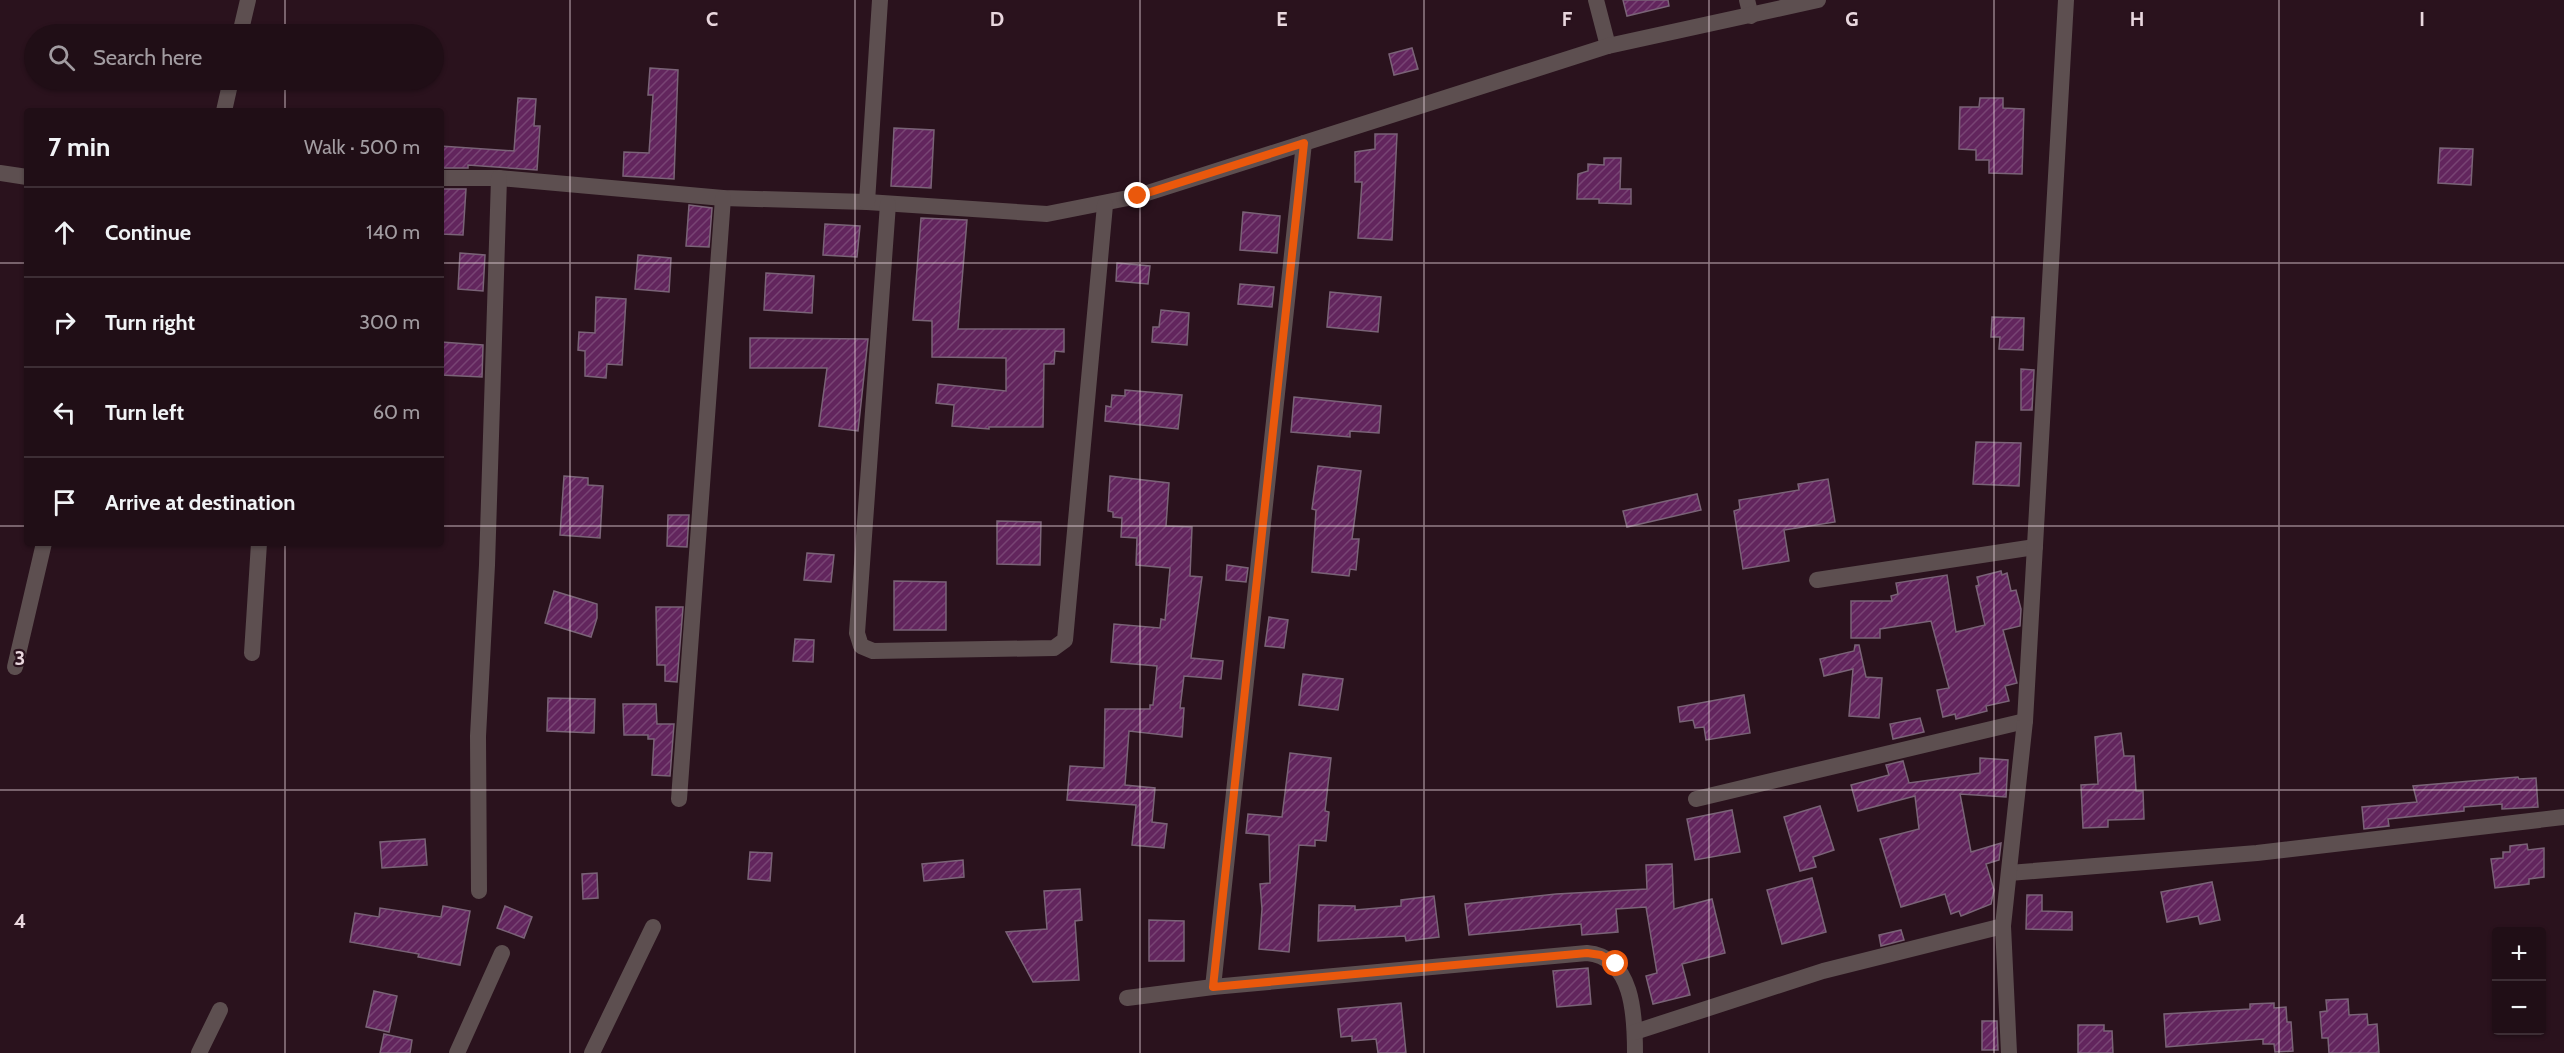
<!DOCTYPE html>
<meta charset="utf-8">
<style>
body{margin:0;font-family:Cabin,sans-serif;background:#28171f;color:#f1f3f6}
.controls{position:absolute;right:18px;bottom:18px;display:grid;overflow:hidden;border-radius:6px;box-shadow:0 2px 4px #0004}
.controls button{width:54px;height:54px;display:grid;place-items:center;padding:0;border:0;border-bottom:2px solid #3d2e35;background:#200e16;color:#f1f3f6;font:30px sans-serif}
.stop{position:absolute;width:18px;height:18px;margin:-14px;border:4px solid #ea580c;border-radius:50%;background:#fff}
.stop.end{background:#ea580c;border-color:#fff;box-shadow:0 2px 6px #0008}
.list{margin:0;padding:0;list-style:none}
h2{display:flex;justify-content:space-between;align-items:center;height:78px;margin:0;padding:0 24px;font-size:26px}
h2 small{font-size:20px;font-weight:400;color:#a29ca1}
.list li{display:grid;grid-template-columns:39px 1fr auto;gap:18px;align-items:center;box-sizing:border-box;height:90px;padding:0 24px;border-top:2px solid #3d2e35}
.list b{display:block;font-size:22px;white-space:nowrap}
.list em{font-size:20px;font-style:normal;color:#a29ca1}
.icon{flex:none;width:33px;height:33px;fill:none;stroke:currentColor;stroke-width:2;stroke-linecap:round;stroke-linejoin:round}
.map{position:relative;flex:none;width:2564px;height:1053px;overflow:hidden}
.search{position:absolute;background:#200e16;box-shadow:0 2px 4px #0004;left:24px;top:24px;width:420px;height:66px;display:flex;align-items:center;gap:15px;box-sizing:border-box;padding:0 21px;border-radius:33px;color:#a29ca1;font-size:22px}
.panel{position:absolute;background:#200e16;box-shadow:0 2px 4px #0004;left:24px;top:108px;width:420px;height:438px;border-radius:6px}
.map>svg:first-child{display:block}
.building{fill:url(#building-hatch);stroke:#7a6377;stroke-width:1.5}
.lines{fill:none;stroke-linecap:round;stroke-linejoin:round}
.minor{stroke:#5d4f50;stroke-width:16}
.route{stroke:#ea580c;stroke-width:8}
.grid{fill:none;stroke:#e9d7de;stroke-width:1.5;stroke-opacity:0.55}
.grid-label{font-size:20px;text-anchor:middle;font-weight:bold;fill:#e9d7de;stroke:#2a121d;stroke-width:4.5;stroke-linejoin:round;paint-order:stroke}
</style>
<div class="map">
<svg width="2564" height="1053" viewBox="0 0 2564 1053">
<defs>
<pattern id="building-hatch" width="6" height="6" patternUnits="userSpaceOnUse" patternTransform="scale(1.5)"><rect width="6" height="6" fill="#62255d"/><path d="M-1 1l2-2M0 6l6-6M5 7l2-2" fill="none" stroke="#784474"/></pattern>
</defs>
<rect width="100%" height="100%" fill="#2a121d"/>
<g class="building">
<path d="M1623,0H1668L1669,6L1627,16Z"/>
<path d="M1412,48L1418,69L1394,75L1389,54Z"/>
<path d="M650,68L678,70L674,179L623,176L624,152L649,153L653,95H648Z"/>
<path d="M518,98L536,99L534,126H540L537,170L468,165V168H441V146L514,151Z"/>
<path d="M1980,98H2003V108L2024,109L2022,174L1989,173V160H1976V150L1959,149L1960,107H1979Z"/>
<path d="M894,128L934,130L931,188L891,186Z"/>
<path d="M1375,134H1397L1392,240L1358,238L1362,182H1355V152L1375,149Z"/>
<path d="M2440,148L2473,149L2471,185L2438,183Z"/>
<path d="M1604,158H1621L1620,189H1631V204L1599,203V199H1577L1578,174L1588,171V164L1604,165Z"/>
<path d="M441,189H466L463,235L441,234Z"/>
<path d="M689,205L712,208L709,247L686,246Z"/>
<path d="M1243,212L1280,216L1277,253L1240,250Z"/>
<path d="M921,218L967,220L958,329H1064V352L1055,351L1054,364H1044L1043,427H989V429L952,426L954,405L936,403L938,384L1006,391V358L932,357V321L913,320Z"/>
<path d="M825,224L860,226L857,257L823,255Z"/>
<path d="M460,253L485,255L483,291L458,289Z"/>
<path d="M638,255L671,258L669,292L635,289Z"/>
<path d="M1117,263L1150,266L1148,284L1116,281Z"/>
<path d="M766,273L814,276L812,313L764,310Z"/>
<path d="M1240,284L1274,287L1272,307L1238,304Z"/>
<path d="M1330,292L1381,297L1378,332L1327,327Z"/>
<path d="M596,297L626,299L622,365L607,364L606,378L585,376V351L578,350L579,332L595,333Z"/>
<path d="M1161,310L1189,313L1187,345L1152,342L1153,327H1159Z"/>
<path d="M1992,317L2024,318L2023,350L1999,349L2000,337H1991Z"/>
<path d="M750,338L868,339L858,431L819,426L827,368H750Z"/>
<path d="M441,342L483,345L482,377L441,375Z"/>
<path d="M2021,369L2034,370L2032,410H2021Z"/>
<path d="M1125,390L1182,395L1178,429L1105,421L1106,406L1111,407L1112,395L1125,396Z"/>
<path d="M1294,397L1381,406L1379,433L1350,431V437L1291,432Z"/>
<path d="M1976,442L2021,443L2019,486L1973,484Z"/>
<path d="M1318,466L1361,471L1352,539H1359L1356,570L1350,569L1349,576L1312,572L1316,510L1312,509Z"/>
<path d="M564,476L588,478V485L603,486L600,538L560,535Z"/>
<path d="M1110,476L1169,483L1166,526L1192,527L1190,576L1202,577L1191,658L1223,661L1221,679L1184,676L1180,708H1184L1182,737L1129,731L1125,785L1155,788L1152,822L1167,824L1164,848L1132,845L1136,805L1067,800L1070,766L1104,768L1105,709H1150V705H1153L1157,666L1111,662L1114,624L1160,628L1161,619L1165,620L1170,568L1136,565L1137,538L1121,537L1122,518L1113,517V512L1108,511Z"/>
<path d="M1828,479L1835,522L1784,530L1789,561L1743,569L1734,511L1740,509L1739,500L1799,490L1798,484Z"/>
<path d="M1697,494L1701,510L1627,527L1623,511Z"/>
<path d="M668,515H689L687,547L667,546Z"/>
<path d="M997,521L1041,522L1040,565L997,564Z"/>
<path d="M807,553L834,555L831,582L804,580Z"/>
<path d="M1227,565L1248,568L1246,582L1226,580Z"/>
<path d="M2001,571L2002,575L2007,573L2011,591L2016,590L2021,609L2020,626L2003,630L2017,683L2005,686L2009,701L1986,706L1987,711L1956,719L1955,714L1943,717L1937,690L1949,688L1931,621L1880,629V638H1851V601H1892L1891,596L1898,594L1896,583L1947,575L1956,632L1985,625L1976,586L1979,585L1977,577Z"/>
<path d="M894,581L946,582V630H894Z"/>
<path d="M554,591L597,604V618L591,637L545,623Z"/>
<path d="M656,607H683L677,682L665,681V665H657Z"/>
<path d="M1269,617L1288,620L1284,648L1265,646Z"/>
<path d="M795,639L814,640L813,662L793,661Z"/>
<path d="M1855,645H1859L1866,677L1882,678L1879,718L1849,716L1853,669L1824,676L1820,659L1854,651Z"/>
<path d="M1303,674L1343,679L1338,710L1299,705Z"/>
<path d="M1744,695L1750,733L1706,740L1704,727L1695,728L1693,720L1680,722L1678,707Z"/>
<path d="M548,698L595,699L594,733L547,731Z"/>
<path d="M623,704H656L657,724H674L670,776L652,775L654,739H648V735H624Z"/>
<path d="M1920,718L1924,732L1893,739L1890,724Z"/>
<path d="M2121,733L2124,756H2134L2136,791H2143L2144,819L2108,820V827L2083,828L2081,785L2098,784L2095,737Z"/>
<path d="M1290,753L1331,758L1325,811L1329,812L1326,841L1315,840V846L1299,845L1289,952L1259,949L1262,909L1260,884L1270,883L1269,835L1246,833L1248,814L1282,817Z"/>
<path d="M1980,758L2008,760L2006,797L1960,794L1971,852L2001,843L1999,860L1986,864L1994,890L1991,904L1961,916L1959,911L1951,914L1945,894L1901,907L1880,839L1919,829L1915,796L1858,811L1851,785L1889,775L1886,765L1903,761L1909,783L1980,773Z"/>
<path d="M2518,777L2519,779L2536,778L2538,807L2502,809V804L2464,807V811L2388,819L2389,826L2364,829L2362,807L2417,802L2413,786Z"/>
<path d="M1820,806L1834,850L1813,857L1816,867L1800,871L1784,817Z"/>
<path d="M1732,810L1740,852L1695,860L1687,819Z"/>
<path d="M425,839L427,865L382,868L380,842Z"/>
<path d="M2527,844L2528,850L2544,848V877L2529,879V884L2495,888L2491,859L2503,858V852H2510V846Z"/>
<path d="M750,852L772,853L770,881L748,879Z"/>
<path d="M963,860L964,877L924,881L922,864Z"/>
<path d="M1672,864L1674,909L1712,899L1725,953L1682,964L1690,995L1653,1004L1646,976L1657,973L1646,907L1616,909L1618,932L1582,935L1581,924L1469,935L1465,904L1556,894L1647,889L1646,865Z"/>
<path d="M597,873L598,898L583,899L582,874Z"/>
<path d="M1812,878L1826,932L1782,944L1767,890Z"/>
<path d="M2212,882L2220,920L2200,924L2198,916L2167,922L2161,892Z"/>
<path d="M1080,889L1082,920L1075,921L1079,980L1033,982L1006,932L1047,929L1044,891Z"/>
<path d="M2027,895H2042V911L2072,912V930L2026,929Z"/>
<path d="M1434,896L1439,937L1406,941L1405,936L1318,941L1319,905L1355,906V910L1401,906V900Z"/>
<path d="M443,906L470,911L460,965L418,957L419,954L350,942L355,913L379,917L380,908L441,917Z"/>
<path d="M505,906L532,917L524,938L497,928Z"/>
<path d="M1149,920L1184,921V961H1149Z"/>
<path d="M1901,930L1904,940L1881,946L1879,935Z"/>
<path d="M1588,968L1591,1004L1557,1007L1553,971Z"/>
<path d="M374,991L397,996L389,1032L366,1027Z"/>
<path d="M2348,999L2349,1015L2367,1014L2368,1025L2377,1024L2379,1053H2329L2328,1038H2322L2320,1012L2327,1011L2326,1000Z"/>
<path d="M1401,1003L1406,1053H1378L1376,1039L1352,1041V1036L1341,1037L1338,1009Z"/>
<path d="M2274,1003V1008L2286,1007L2287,1022H2291L2293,1051L2275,1052L2274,1044H2263V1039L2166,1047L2164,1014L2250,1009V1004Z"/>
<path d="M1982,1021H1997L1998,1050H1982Z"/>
<path d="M2078,1025H2104V1031H2112L2113,1053H2078Z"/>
<path d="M384,1034L412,1040L410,1053H380Z"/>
</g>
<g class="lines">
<g class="minor">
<path d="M1596,0L1608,46"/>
<path d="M1747,0L1751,16"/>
<path d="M240,34L248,0"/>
<path d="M224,111L231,80"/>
<path d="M0,173L27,177"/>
<path d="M441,178H499L723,198L867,202L1047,214L1138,196L1608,46L1818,0"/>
<path d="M867,202L880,0"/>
<path d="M888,204L857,633L861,646L873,651L1054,648L1065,640L1105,205"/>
<path d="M1817,580L2035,547"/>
<path d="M252,653L259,543"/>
<path d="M15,667L44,543"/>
<path d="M679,799L723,198"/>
<path d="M1696,799L2025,721"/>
<path d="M2009,873L2257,853L2564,817"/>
<path d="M479,891L478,736L487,565L499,178"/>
<path d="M1213,987L1304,143"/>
<path d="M1127,998L1213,987L1587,953C1633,957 1635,1015 1635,1053"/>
<path d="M1635,1032L1823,971L2003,926"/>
<path d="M199,1053L220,1010"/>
<path d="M457,1053L502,953"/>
<path d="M592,1053L653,927"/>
<path d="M2009,1053L2003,926L2025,721L2066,0"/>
</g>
</g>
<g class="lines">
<path class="route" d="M1138,196L1304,143L1213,987L1587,953L1601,955L1616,964"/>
</g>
<path class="grid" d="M285,0V34M570,0V1053M855,0V1053M1140,0V1053M1424,0V1053M1709,0V1053M1994,0V1053M2279,0V1053M285,80V111M0,263H27M441,263H2564M0,526H27M441,526H2564M285,543V1053M0,790H2564"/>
<g class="grid-label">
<text x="712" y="26">C</text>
<text x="997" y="26">D</text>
<text x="1282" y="26">E</text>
<text x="1567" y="26">F</text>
<text x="1852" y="26">G</text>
<text x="2137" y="26">H</text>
<text x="2422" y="26">I</text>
<text x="20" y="665">3</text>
<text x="20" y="928">4</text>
</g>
</svg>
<div class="controls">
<button>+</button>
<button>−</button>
</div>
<div class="stop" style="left:1616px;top:964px"></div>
<div class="stop end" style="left:1138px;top:196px"></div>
<div class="search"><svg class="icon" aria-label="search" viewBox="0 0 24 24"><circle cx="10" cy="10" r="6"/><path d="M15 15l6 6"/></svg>Search here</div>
<section class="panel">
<h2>7 min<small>Walk · 500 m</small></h2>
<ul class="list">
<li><svg class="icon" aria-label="ahead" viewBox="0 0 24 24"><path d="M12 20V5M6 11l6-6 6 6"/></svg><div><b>Continue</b></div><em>140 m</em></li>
<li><svg class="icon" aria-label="right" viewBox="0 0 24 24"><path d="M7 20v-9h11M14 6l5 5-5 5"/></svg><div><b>Turn right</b></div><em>300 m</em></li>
<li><svg class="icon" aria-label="left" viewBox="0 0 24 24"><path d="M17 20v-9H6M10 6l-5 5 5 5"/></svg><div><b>Turn left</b></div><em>60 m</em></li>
<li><svg class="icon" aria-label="arrive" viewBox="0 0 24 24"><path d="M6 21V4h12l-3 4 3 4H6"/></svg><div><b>Arrive at destination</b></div></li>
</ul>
</section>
</div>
